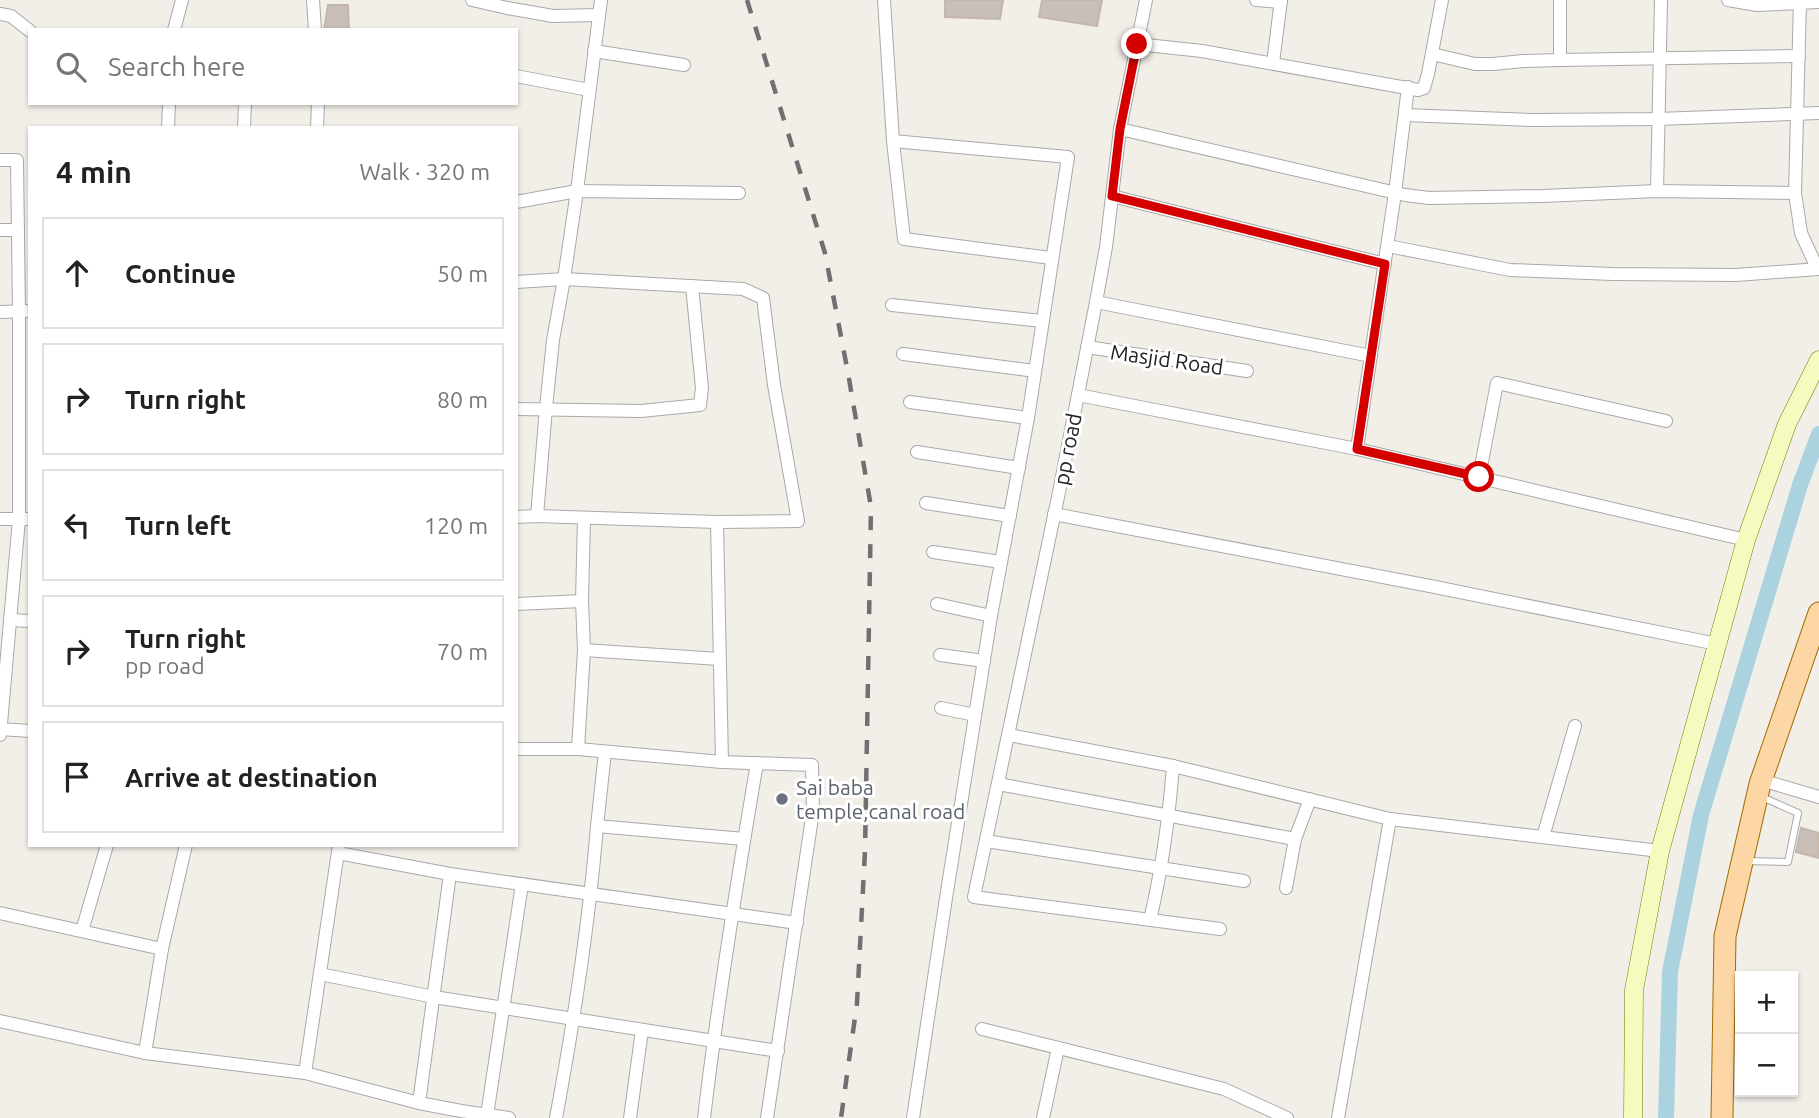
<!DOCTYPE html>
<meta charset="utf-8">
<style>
body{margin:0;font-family:Ubuntu,sans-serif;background:#f6f6f6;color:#222}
.controls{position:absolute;right:21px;bottom:21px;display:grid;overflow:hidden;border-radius:0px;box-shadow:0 2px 5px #0004}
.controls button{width:63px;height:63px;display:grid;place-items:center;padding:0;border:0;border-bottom:2px solid #e0e0e0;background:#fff;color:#222;font:35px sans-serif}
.stop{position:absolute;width:21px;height:21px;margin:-16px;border:5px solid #d40000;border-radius:50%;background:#fff}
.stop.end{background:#d40000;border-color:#fff;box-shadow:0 2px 7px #0008}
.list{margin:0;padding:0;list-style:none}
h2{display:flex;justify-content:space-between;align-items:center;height:91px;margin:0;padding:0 28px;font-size:30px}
h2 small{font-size:23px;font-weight:400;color:#767676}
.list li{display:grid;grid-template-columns:46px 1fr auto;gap:21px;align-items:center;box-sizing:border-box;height:112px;margin:0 14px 14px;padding:0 14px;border:2px solid #e0e0e0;border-radius:0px}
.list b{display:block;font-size:26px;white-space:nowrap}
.list p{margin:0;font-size:23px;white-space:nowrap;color:#767676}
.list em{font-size:23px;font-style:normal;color:#767676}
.icon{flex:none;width:38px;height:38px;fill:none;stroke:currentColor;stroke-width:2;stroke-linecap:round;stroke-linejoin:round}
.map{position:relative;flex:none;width:1819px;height:1118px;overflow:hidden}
.search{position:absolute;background:#fff;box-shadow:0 2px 5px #0004;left:28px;top:28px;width:490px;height:77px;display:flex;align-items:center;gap:18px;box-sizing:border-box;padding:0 24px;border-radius:0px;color:#767676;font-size:26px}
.panel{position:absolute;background:#fff;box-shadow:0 2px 5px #0004;left:28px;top:126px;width:490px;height:721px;border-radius:0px}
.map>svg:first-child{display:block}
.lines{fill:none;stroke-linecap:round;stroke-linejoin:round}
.canal{stroke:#aad3df;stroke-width:16}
.building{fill:#c7bfb8;stroke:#c4b6ab;stroke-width:2}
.service-casing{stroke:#a9a9a9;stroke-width:8}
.minor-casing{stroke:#a9a9a9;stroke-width:14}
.secondary-casing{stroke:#707d05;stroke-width:19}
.primary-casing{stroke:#a06b00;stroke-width:23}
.service{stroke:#fff;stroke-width:6}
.minor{stroke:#fff;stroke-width:12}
.secondary{stroke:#f7fabf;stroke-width:18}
.primary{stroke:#fcd6a4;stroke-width:21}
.rail{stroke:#707070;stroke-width:4.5;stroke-dasharray:14 14;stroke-linecap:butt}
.route{stroke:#d40000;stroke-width:9}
.worship-dot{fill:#6b7280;stroke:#fff;stroke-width:2.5}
.labels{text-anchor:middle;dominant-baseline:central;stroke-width:6;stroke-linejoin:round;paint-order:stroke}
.street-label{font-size:21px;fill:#222;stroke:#fff}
.worship-label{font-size:21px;fill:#5b616d;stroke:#fff;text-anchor:start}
</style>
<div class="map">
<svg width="1819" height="1118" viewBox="0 0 1819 1118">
<rect width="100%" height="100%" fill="#f2efe9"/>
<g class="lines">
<path class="canal" d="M1666,1118L1670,972L1701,815L1800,485L1819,434"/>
</g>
<g class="building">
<path d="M945,0H1003L1000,19L945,17Z"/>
<path d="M1042,0H1102L1097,26L1039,17Z"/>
<path d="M328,5H348L349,30H324Z"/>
<path d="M1801,828L1819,833V858L1796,852Z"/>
</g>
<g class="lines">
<g class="service-casing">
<path id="service" d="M1745,861L1788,862L1798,813L1762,797"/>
</g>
<g class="minor-casing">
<g id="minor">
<path d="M313,0L315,30"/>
<path d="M472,0L507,8L553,16L599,15"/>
<path d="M884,0L893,141L904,239L1051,258"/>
<path d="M1146,0L1120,129L1106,247L1096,302L1059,492L974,897L1220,929"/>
<path d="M1256,0L1281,2"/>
<path d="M1560,0V60"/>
<path d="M1728,0L1757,5L1819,2"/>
<path d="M1800,0L1795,193L1801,233L1817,268"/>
<path d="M0,14L11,16L30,31"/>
<path d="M174,30L182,0"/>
<path d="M1137,44L1202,51L1418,90L1424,88L1428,74L1442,0"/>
<path d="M594,51L684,65"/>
<path d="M1432,54L1475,64H1493L1523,61L1560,60L1799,56"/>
<path d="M1273,63L1281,0"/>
<path d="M516,76L589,90"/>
<path d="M1405,115L1533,120L1658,119L1819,113"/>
<path d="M168,128L169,103"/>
<path d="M244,128L245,103"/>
<path d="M317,128L318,103"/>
<path d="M1120,129L1405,195L1429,198L1543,196L1657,191L1795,193"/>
<path d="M893,141L1068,157L1028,418L991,616L946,898L913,1118"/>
<path d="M0,160H17L19,311V519L0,735"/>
<path d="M1657,191L1661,0"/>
<path d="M1112,196L1385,264"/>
<path d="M516,202L577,191L739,193"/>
<path d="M0,230H18"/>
<path d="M1388,246L1510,270L1613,274L1736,275L1819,269"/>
<path d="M516,282L564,279L743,289L763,298L774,385L798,521L717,522L537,516L516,517"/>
<path d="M1096,302L1371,356"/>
<path d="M892,305L1042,321"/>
<path d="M0,312L30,311"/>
<path d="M1087,347L1247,371"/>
<path d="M903,354L1035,371"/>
<path d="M1078,395L1357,449L1746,540"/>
<path d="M910,402L1028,418"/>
<path d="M516,409L641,411L700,405L702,388L692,286"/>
<path d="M1357,449L1395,193L1408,87"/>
<path d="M917,452L1019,468"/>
<path d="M1479,477L1497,383L1666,421"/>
<path d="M926,503L1010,516"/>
<path d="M1054,514L1430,586L1717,644"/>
<path d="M537,516L546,408L553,340L564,279L577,191L601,0"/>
<path d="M0,519H30"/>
<path d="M717,522L722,762"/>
<path d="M933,552L1001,562"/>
<path d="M516,604L582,601"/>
<path d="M937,604L991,616"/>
<path d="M10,620L30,621"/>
<path d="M584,650L719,659"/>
<path d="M940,655L984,661"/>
<path d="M941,708L975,715"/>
<path d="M0,729L30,731"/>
<path d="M1009,735L1173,766L1390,819L1660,851"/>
<path d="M516,749H578L722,762L812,765L813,811L767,1118"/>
<path d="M578,749L584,650L582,601L584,518"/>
<path d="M605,752L597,826L744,839"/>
<path d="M1761,780L1819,797"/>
<path d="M998,784L1295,839"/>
<path d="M1543,837L1575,726"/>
<path d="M986,841L1244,881"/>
<path d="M338,853L450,874L797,923"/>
<path d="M1286,888L1295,839L1310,799"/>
<path d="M0,913L162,949"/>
<path d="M1150,920C1162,869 1169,818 1173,766"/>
<path d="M82,931L107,845"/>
<path d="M320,974L434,997L778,1051"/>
<path d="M0,1021L145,1053L305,1073L419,1103L461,1111L509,1118"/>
<path d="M982,1029L1224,1089L1287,1118"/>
<path d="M145,1053L162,949L186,845"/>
<path d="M305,1073L339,845"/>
<path d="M419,1103L450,874"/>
<path d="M487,1115L522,884"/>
<path d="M556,1118C574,1021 589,924 597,826"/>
<path d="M630,1118L642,1030"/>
<path d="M704,1118C718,999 737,881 757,763"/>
<path d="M1043,1118L1058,1048"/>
<path d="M1338,1118L1390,819"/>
</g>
</g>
<g class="secondary-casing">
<path id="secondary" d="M1633,1118L1634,990L1660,851L1746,540L1787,424L1819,360"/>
</g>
<g class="primary-casing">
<path id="primary" d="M1722,1118L1725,936L1760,784L1819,613"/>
</g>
<use href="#service" class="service"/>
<use href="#minor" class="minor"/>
<use href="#secondary" class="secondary"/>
<use href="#primary" class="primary"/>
<path class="rail" d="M747,0L825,253L848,373L871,507L865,851L857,1003L841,1118"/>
</g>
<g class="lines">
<path class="route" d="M1137,44L1120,129L1112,196L1385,264L1357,449L1479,477"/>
</g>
<circle class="worship-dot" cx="782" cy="799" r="7"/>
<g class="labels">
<g class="street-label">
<text transform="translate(1167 359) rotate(8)">Masjid Road</text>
<text transform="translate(1067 449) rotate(-79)">pp road</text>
</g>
<g class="worship-label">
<text x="796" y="787">Sai baba<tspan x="796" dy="24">temple,canal road</tspan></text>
</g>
</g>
</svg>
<div class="controls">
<button>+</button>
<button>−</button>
</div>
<div class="stop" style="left:1479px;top:477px"></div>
<div class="stop end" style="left:1137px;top:44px"></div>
<div class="search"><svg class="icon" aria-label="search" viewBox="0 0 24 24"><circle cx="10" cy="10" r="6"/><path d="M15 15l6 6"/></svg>Search here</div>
<section class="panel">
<h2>4 min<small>Walk · 320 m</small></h2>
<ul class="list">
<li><svg class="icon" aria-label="ahead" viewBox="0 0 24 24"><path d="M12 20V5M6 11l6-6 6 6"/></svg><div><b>Continue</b></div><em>50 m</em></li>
<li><svg class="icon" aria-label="right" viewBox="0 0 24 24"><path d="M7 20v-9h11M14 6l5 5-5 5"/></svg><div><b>Turn right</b></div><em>80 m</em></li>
<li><svg class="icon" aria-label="left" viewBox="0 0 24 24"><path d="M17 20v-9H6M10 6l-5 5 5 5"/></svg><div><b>Turn left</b></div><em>120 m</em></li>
<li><svg class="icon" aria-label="right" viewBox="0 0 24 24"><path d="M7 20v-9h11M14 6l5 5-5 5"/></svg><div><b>Turn right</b><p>pp road</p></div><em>70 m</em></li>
<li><svg class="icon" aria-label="arrive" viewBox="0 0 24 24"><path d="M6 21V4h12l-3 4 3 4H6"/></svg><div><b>Arrive at destination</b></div></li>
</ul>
</section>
</div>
